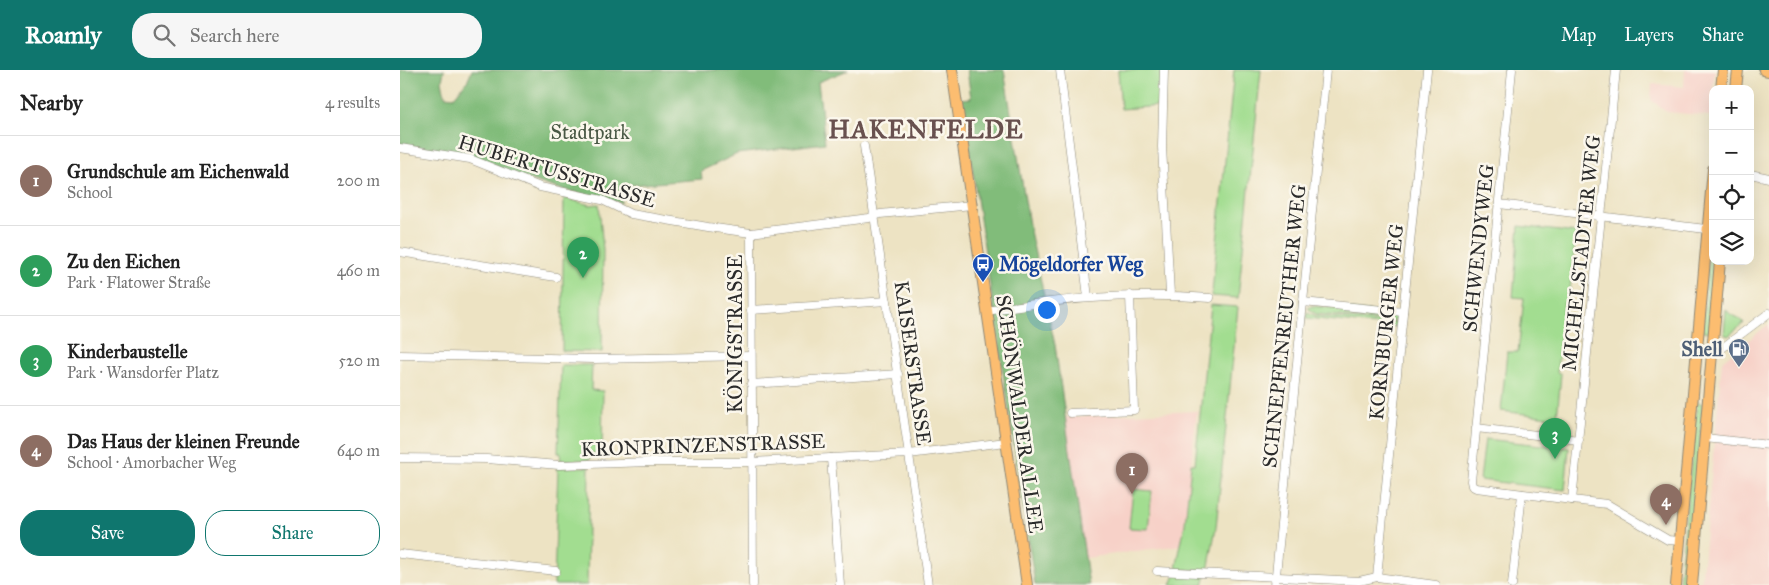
<!DOCTYPE html>
<meta charset="utf-8">
<style>
body{margin:0;font-family:"IM FELL Great Primer",serif;background:#f6f6f6;color:#222}
.controls{position:absolute;right:15px;top:15px;display:grid;overflow:hidden;border-radius:10px;box-shadow:0 5px 20px #0002}
.controls button{width:45px;height:45px;display:grid;place-items:center;padding:0;border:0;border-bottom:1px solid #e0e0e0;background:#fff;color:#222;font:25px sans-serif}
.you{position:absolute;left:646px;top:239px;width:18px;height:18px;margin:-12px;border:4px solid #fff;border-radius:50%;background:#1a73e8;box-shadow:0 0 0 8px #1a73e833}
.badge{display:grid;place-items:center;width:32px;height:32px;border-radius:50%;background:#0f766e;color:#fff;font-size:16px;font-weight:700}
.pin{position:absolute;translate:-50% -41px;filter:drop-shadow(0 1px 2px #0008)}
.pin::after{content:'';position:absolute;top:26px;width:18px;height:15px;background:inherit;clip-path:polygon(0 0,100% 0,50% 100%)}
.list{margin:0;padding:0;list-style:none}
h2{display:flex;justify-content:space-between;align-items:center;height:65px;margin:0;padding:0 20px;font-size:21px}
h2 small{font-size:16px;font-weight:400;color:#767676}
.list li{display:grid;grid-template-columns:32px 1fr auto;gap:15px;align-items:center;box-sizing:border-box;height:90px;padding:0 20px;border-top:1px solid #e0e0e0}
.list b{display:block;font-size:19px;white-space:nowrap}
.list p{margin:0;font-size:16px;white-space:nowrap;color:#767676}
.list em{font-size:16px;font-style:normal;color:#767676}
.actions{display:flex;gap:10px;padding:15px 20px}
.actions a{flex:1;padding:11px 0;border:1px solid #0f766e;border-radius:20px;text-align:center;font-size:18px;color:#0f766e}
.actions .main{background:#0f766e;color:#fff}
.icon{flex:none;width:28px;height:28px;fill:none;stroke:currentColor;stroke-width:2;stroke-linecap:round;stroke-linejoin:round}
.map{position:relative;flex:none;width:1369px;height:515px;overflow:hidden}
header{display:flex;align-items:center;gap:30px;box-sizing:border-box;height:70px;padding:0 25px;background:#0f766e;color:#fff}
header strong{font-size:24px}
nav{display:flex;gap:28px;margin-inline-start:auto;font-size:18px}
.search{width:350px;height:45px;background:#f6f6f6;display:flex;align-items:center;gap:12px;box-sizing:border-box;padding:0 18px;border-radius:20px;color:#767676;font-size:19px}
main{display:flex}
aside{flex:1;background:#fff}
.map>svg:first-child{display:block}
.built{fill:#f7d1c8}
.green{fill:#a2dd90;stroke:#66845e}
.forest{fill:#81bc7a;stroke:#567452}
.lines{fill:none;stroke-linecap:round;stroke-linejoin:round}
.minor-casing{stroke:#8c8777;stroke-width:9}
.major-casing{stroke:#8c8777;stroke-width:12}
.minor{stroke:#fff;stroke-width:8}
.major{stroke:#fcbd6f;stroke-width:10}
.labels{text-anchor:middle;dominant-baseline:central;stroke-width:5;stroke-linejoin:round;paint-order:stroke}
.park-label{font-size:20px;fill:#495844;stroke:#fbf7ec}
.street-label{font-size:20px;fill:#2b2b2b;stroke:#fbf7ec}
.transit-label{font-size:20px;font-weight:bold;fill:#164399;stroke:#fbf7ec;text-anchor:start}
.service-label{font-size:20px;font-weight:bold;fill:#4e5e75;stroke:#fbf7ec;text-anchor:end}
.district-label{font-size:25px;font-weight:bold;letter-spacing:1px;fill:#69514f;stroke:#fbf7ec}
</style>
<header>
<strong>Roamly</strong>
<div class="search"><svg class="icon" aria-label="search" viewBox="0 0 24 24"><circle cx="10" cy="10" r="6"/><path d="M15 15l6 6"/></svg>Search here</div>
<nav><a>Map</a><a>Layers</a><a>Share</a></nav>
</header>
<main>
<aside>
<h2>Nearby<small>4 results</small></h2>
<ul class="list">
<li><span class="badge" style="background:#8d6e63">1</span><div><b>Grundschule am Eichenwald</b><p>School</p></div><em>200 m</em></li>
<li><span class="badge" style="background:#2e9e5b">2</span><div><b>Zu den Eichen</b><p>Park · Flatower Straße</p></div><em>460 m</em></li>
<li><span class="badge" style="background:#2e9e5b">3</span><div><b>Kinderbaustelle</b><p>Park · Wansdorfer Platz</p></div><em>520 m</em></li>
<li><span class="badge" style="background:#8d6e63">4</span><div><b>Das Haus der kleinen Freunde</b><p>School · Amorbacher Weg</p></div><em>640 m</em></li>
</ul>
<div class="actions"><a class="main">Save</a><a>Share</a></div>
</aside>
<div class="map">
<svg width="1369" height="515" viewBox="0 0 1369 515">
<rect width="100%" height="100%" fill="#fbf7ec"/>
<filter id="ink" filterUnits="userSpaceOnUse"><feTurbulence type="fractalNoise" baseFrequency=".02" numOctaves="2"/><feDisplacementMap in="SourceGraphic" scale="10" xChannelSelector="R" yChannelSelector="G"/><feConvolveMatrix kernelMatrix="1 2 1 2 8 2 1 2 1" color-interpolation-filters="sRGB"/></filter>
<filter id="wash" filterUnits="userSpaceOnUse"><feTurbulence type="fractalNoise" baseFrequency=".0096" numOctaves="4" result="noise"/><feDisplacementMap in="SourceGraphic" scale="20" xChannelSelector="R" yChannelSelector="G"/><feGaussianBlur stdDeviation="1.12" result="paint"/><feColorMatrix in="noise" values="0 0 0 0 0 0 0 0 0 0 0 0 0 0 0 0 0 1.4 0 .05"/><feComposite in="paint" operator="in"/></filter>
<g filter="url(#wash)">
<rect width="100%" height="100%" fill="#ede3c3"/>
<g class="built">
<path d="M1285,0H1315L1310,46L1267,42L1251,30L1252,14L1284,17Z"/>
<path d="M1369,254V515H1301L1322,291Z"/>
<path d="M797,341L782,475L685,488L665,347Z"/>
</g>
<g class="green">
<path d="M718,0H762L760,36L721,39Z"/>
<path d="M834,0H861L838,228L812,226V223Z"/>
<path d="M164,128L190,135L199,134L203,180L202,282L162,281Z"/>
<path d="M1313,139V191H1315L1310,262L1302,261Z"/>
<path d="M1119,156L1176,163L1169,230L1164,232L1157,302L1161,304L1157,348L1101,341L1107,282H1118L1124,228L1113,227Z"/>
<path d="M811,235L838,237L816,457L808,501L776,499L785,454L791,394H795Z"/>
<path d="M912,236L996,244L1000,249L992,251L916,244L908,238Z"/>
<path d="M1326,239C1331,248 1339,246 1344,253L1328,266L1324,264Z"/>
<path d="M907,242L916,246L992,253L998,252L997,257L906,248Z"/>
<path d="M161,295H192L191,320L203,321L202,383H190V390H160L161,383H158Z"/>
<path d="M1297,332L1303,334L1287,515H1279Z"/>
<path d="M1085,369L1169,378L1165,420L1080,410Z"/>
<path d="M158,397H189L187,515H154Z"/>
<path d="M733,419L752,421L748,459L729,458Z"/>
<path d="M775,505L806,506L803,515H771Z"/>
</g>
<g class="forest">
<path d="M0,0H44L42,11L45,26L54,27L68,10L72,0H448L418,12L425,73L337,84L301,101L302,109L220,116L221,133L156,118L116,105L67,84L0,74Z"/>
<path d="M567,0H604L630,161L655,275L689,515H635L562,29L571,28Z"/>
</g>
</g>
<g filter="url(#ink)">
<g class="lines">
<g class="minor-casing">
<g id="minor">
<path d="M660,0L688,227"/>
<path d="M764,0L762,77L770,224"/>
<path d="M1112,0L1071,411L1072,416L1076,418L1172,430L1216,0"/>
<path d="M464,76L528,515"/>
<path d="M0,78L70,89L140,117L202,130L231,144L308,157L351,163L469,148L480,144L572,135"/>
<path d="M1350,104L1369,108"/>
<path d="M1099,134L1306,159"/>
<path d="M351,163L353,515"/>
<path d="M0,182L156,207"/>
<path d="M903,232L1003,242"/>
<path d="M351,240L487,231"/>
<path d="M587,241C661,228 735,222 810,228"/>
<path d="M1296,278L1321,279L1369,243"/>
<path d="M0,285L194,289L351,286"/>
<path d="M351,314L498,304"/>
<path d="M670,343L734,340L730,225"/>
<path d="M1076,358L1179,370"/>
<path d="M1305,368L1369,375"/>
<path d="M0,388L87,389L159,395L250,392H352L509,384L606,372"/>
<path d="M431,388L440,515"/>
<path d="M1172,430L1207,434L1268,470L1280,471"/>
<path d="M0,484L156,501"/>
<path d="M757,501L959,511L977,507L1036,515"/>
<path d="M977,507L1027,0"/>
<path d="M875,515L926,0"/>
<path d="M1112,515L1122,424"/>
</g>
</g>
<g class="major-casing">
<g id="major">
<path d="M552,0L627,515"/>
<path d="M1364,0L1369,1"/>
<path d="M1321,19L1323,0"/>
<path d="M1336,19L1338,0"/>
<path d="M1276,515L1313,99"/>
<path d="M1292,515L1320,191"/>
</g>
</g>
<use href="#minor" class="minor"/>
<use href="#major" class="major"/>
</g>
</g>
<defs>
<g id="bus-pin" transform="scale(1.125)"><path d="M0 17L-7.5 6A9.5 9.5 0 1 1 7.5 6Z" fill="#1a4fb4" stroke="#fbf7ec"/><path d="M-5-6H5V4H4V6H2V4H-2V6H-4V4H-5ZM-3.5-4V0h7V-4ZM-3.5 1.2v1.5H-2V1.2ZM2 1.2v1.5H3.5V1.2Z" fill="#fff"/></g>
<g id="fuel-pin" transform="scale(1.125)"><path d="M0 17L-7.5 6A9.5 9.5 0 1 1 7.5 6Z" fill="#5c6f8a" stroke="#fbf7ec"/><path d="M-5.5-6h7V0h2V4h1.3V-2.5L3-4.5l.8-.8L6-3V5H2.5V1h-1V6h-7ZM-4.2-4.7v3.2H.2V-4.7Z" fill="#fff"/></g>
</defs>
<g fill-rule="evenodd">
<use href="#bus-pin" x="583" y="194"/>
<use href="#fuel-pin" x="1339" y="279"/>
</g>
<g class="labels">
<g class="park-label">
<text x="190" y="62">Stadtpark</text>
</g>
<g class="street-label">
<text transform="translate(157 101) rotate(17)">HUBERTUSSTRASSE</text>
<text transform="translate(1078 178) rotate(-84)">SCHWENDYWEG</text>
<text transform="translate(1181 183) rotate(-84)">MICHELSTADTER WEG</text>
<text transform="translate(986 252) rotate(-84)">KORNBURGER WEG</text>
<text transform="translate(884 256) rotate(-84)">SCHNEPFENREUTHER WEG</text>
<text transform="translate(335 264) rotate(-90)">KÖNIGSTRASSE</text>
<text transform="translate(513 293) rotate(82)">KAISERSTRASSE</text>
<text transform="translate(620 344) rotate(82)">SCHÖNWALDER ALLEE</text>
<text transform="translate(303 375) rotate(-2)">KRONPRINZENSTRASSE</text>
</g>
<g class="transit-label">
<text x="599" y="194">Mögeldorfer Weg</text>
</g>
<g class="service-label">
<text x="1323" y="279">Shell</text>
</g>
<g class="district-label">
<text x="526" y="59">HAKENFELDE</text>
</g>
</g>
</svg>
<div class="controls">
<button>+</button>
<button>−</button>
<button><svg class="icon" aria-label="locate" viewBox="0 0 24 24"><circle cx="12" cy="12" r="6"/><path d="M12 2v4M12 18v4M2 12h4M18 12h4"/></svg></button>
<button><svg class="icon" aria-label="layers" viewBox="0 0 24 24"><path d="M12 4l9 5-9 5-9-5zM3 14l9 5 9-5"/></svg></button>
</div>
<div class="you"></div>
<div class="pin badge" style="left:732px;top:424px;background:#8d6e63">1</div>
<div class="pin badge" style="left:183px;top:208px;background:#2e9e5b">2</div>
<div class="pin badge" style="left:1155px;top:389px;background:#2e9e5b">3</div>
<div class="pin badge" style="left:1266px;top:455px;background:#8d6e63">4</div>
</div>
</main>
